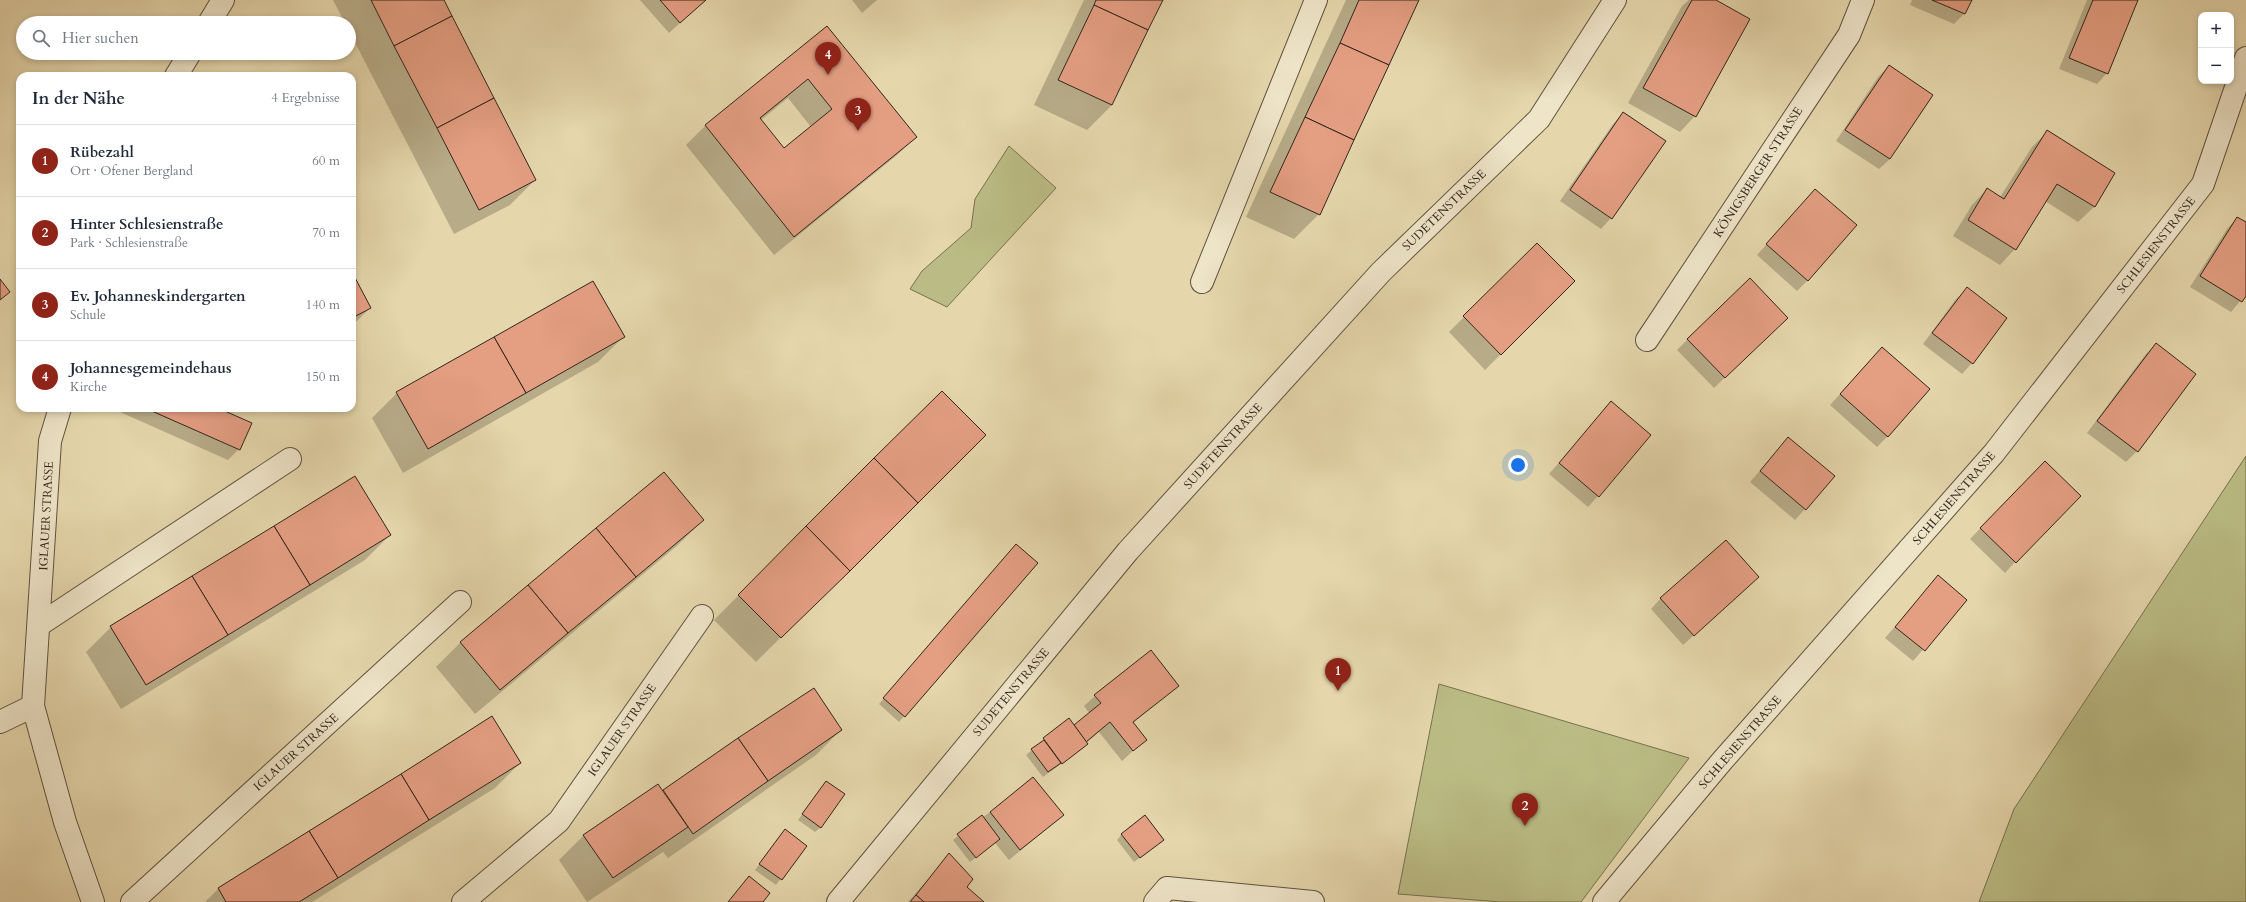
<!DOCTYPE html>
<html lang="de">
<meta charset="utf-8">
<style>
body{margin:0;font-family:Cardo,serif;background:#f2f2f3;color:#1f2937}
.controls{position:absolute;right:12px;top:12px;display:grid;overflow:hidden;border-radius:8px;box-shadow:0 2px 6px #0003}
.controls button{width:36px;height:36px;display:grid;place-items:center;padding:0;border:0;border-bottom:1px solid #e0e1e3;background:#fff;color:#1f2937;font:20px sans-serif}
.you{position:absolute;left:1518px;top:465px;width:14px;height:14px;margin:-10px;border:3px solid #fff;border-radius:50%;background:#1a73e8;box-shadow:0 0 0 6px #1a73e833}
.badge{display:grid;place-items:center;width:26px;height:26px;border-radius:50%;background:#8f2418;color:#fff;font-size:13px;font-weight:700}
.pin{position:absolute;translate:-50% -33px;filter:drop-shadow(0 1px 2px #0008)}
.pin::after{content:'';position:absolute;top:21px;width:14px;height:12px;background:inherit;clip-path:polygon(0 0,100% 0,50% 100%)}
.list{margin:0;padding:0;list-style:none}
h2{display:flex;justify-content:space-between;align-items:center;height:52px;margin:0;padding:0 16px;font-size:17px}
h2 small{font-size:13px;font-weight:400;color:#747a83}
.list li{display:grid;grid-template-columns:26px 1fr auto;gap:12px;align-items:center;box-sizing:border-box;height:72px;padding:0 16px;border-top:1px solid #e0e1e3}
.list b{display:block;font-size:15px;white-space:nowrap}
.list p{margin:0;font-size:13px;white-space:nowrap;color:#747a83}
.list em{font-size:13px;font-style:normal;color:#747a83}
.icon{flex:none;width:22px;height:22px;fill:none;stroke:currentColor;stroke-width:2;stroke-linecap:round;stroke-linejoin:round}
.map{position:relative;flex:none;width:2246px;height:902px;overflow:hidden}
.search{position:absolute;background:#fff;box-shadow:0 2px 6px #0003;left:16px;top:16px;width:340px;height:44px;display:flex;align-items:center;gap:10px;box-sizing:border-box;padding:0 14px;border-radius:22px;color:#747a83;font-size:15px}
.panel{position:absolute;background:#fff;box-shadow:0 2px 6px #0003;left:16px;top:72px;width:340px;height:340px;border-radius:12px}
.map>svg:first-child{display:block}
.green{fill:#bbbc85;stroke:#767151}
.shadow{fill:#0003;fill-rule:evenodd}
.building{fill:#e49e82;stroke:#32261d;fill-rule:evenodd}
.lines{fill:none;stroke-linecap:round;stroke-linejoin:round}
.minor-casing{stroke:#5f5240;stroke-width:24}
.minor{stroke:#eee4c8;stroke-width:22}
.labels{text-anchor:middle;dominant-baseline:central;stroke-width:3.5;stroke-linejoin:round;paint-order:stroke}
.street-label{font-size:12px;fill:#32261d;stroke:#eee4c8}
</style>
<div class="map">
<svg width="2246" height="902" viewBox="0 0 2246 902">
<rect width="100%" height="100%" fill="#e5d6ab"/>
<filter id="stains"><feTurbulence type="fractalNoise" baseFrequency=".005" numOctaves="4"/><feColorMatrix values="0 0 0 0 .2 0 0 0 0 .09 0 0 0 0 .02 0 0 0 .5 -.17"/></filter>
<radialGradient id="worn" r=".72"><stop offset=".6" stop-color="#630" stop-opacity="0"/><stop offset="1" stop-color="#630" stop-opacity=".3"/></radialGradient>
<g class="green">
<path d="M1009,146L1056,188L947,307L910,289L922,271L971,228L975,199Z"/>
<path d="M2246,456V902H1979L2014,809Z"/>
<path d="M1439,684L1689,758L1581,902H1501L1398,894Z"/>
</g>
<g class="shadow">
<path d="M333,0H442L535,180L510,205L454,234L349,31V23H345Z"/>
<path d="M640,0H705L669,33Z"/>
<path d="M852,0H877L862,13Z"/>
<path d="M1084,0H1162L1112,105L1087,130L1034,105Z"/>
<path d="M1346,0H1418L1319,214L1294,239L1246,217Z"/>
<path d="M1689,0H1714L1695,116L1680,132L1628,103L1682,6Z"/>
<path d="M1912,0H1970L1964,14L1954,24L1910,5Z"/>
<path d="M2087,0H2137L2107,73L2097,84L2059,69Z"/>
<path d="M827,27L916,137L896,156L774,255L686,145L705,126ZM788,98L811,127L784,150L760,121Z"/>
<path d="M1889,66L1890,159L1879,169L1836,141L1878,77Z"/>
<path d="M1623,113L1611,218L1601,229L1560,201L1613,124Z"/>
<path d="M2047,132L2114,173L2094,207L2078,222L2045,201L2015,249L2000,265L1953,236L1972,205L1987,189L2000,197L2032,147Z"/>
<path d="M1815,190L1808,280L1797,291L1757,255Z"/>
<path d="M2237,218L2246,224V294L2231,312L2190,287L2227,229Z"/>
<path d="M1537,244L1574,281L1485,370L1449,332Z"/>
<path d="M352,274L370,308L352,326Z"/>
<path d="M592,282L623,337L598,362L403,473L372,418L397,393Z"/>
<path d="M1967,289L1972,363L1962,374L1923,344L1956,299Z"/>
<path d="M1776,328L1714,388L1677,350L1688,339Z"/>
<path d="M2156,344L2195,374L2137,451L2126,462L2087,433L2145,355Z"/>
<path d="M1882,348L1888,436L1877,447L1830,405Z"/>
<path d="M942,392L984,435L756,662L714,620Z"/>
<path d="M1611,403L1598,496L1588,507L1549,474Z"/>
<path d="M111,408H216L251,424L239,449L228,460Z"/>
<path d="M1788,438L1805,509L1795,520L1750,482Z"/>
<path d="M2045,462L2015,562L2005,573L1970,539Z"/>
<path d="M703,520L678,545L475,714L436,667L461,642Z"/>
<path d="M390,535L365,560L121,709L86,652L111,627Z"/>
<path d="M1011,551L1037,564L899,722L879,704Z"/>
<path d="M1758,577L1683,645L1651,609L1661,598Z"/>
<path d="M1938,577L1966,600L1913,661L1885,638Z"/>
<path d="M1178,686L1133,723L1146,739L1122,761L1099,732L1086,743L1082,749L1043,777L1026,755L1069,719L1074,727L1090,714L1084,706L1095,696Z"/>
<path d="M814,689L841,730L816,755L668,858L663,852L587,902L559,860L584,835L663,792Z"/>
<path d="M492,718L520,763L495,788L312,902H205L218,889Z"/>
<path d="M826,782L821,827L815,832L798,820Z"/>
<path d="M990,812L1063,815L1009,860L995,843L970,862L953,840Z"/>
<path d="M785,830L805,846L776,885L755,870Z"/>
<path d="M1122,834L1157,845L1134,862L1117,840Z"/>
<path d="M949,855L966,888L982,902H908Z"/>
</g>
<g class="building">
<path d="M371,0H444L452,16L394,46Z"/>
<path d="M660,0H706L680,23Z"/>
<path d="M1096,0H1163L1148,30L1094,5Z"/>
<path d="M1359,0H1419L1389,65L1340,43Z"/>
<path d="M1692,0H1716L1750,19L1696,117L1643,88Z"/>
<path d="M1932,0H1972L1965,14Z"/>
<path d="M2093,0H2138L2108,74L2069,58Z"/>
<path d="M1094,5L1148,30L1112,105L1058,80Z"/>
<path d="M452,16L494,98L437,128L394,46Z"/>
<path d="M827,26L917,137L794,237L705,125ZM808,79L832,109L784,148L760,118Z"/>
<path d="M1340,43L1389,65L1354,140L1305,117Z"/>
<path d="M1889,65L1933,95L1890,159L1845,130Z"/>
<path d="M494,98L536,180L479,210L437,128Z"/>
<path d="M1623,112L1666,141L1612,219L1570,190Z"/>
<path d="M1305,117L1354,140L1320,215L1270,192Z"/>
<path d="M2047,130L2115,173L2095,207L2057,184L2016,250L1968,220L1987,188L2004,199Z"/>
<path d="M1815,189L1857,225L1808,281L1766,244Z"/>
<path d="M2237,217L2246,222V296L2242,302L2200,276Z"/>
<path d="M1537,243L1575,281L1501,355L1463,316Z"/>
<path d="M352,272L371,308L352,318Z"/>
<path d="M1750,278L1788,318L1725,378L1687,339Z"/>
<path d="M0,279L10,292L0,300Z"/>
<path d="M593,281L625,337L526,393L494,337Z"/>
<path d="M1967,287L2007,318L1973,364L1932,333Z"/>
<path d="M494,337L526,393L428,449L396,392Z"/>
<path d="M2156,343L2196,374L2138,452L2097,421Z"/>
<path d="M1882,347L1930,389L1888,437L1840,394Z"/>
<path d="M942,391L986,435L918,503L874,458Z"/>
<path d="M1611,401L1651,435L1599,497L1559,463Z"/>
<path d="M145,408H218L252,423L240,450Z"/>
<path d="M1788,437L1835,476L1806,510L1760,471Z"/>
<path d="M874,458L918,503L850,571L806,526Z"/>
<path d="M2045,461L2081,496L2016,563L1980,528Z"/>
<path d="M664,472L704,520L636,577L596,528Z"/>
<path d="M355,476L391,535L310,585L274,526Z"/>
<path d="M274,526L310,585L228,635L192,576Z"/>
<path d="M806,526L850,571L781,638L738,595Z"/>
<path d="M596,528L636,577L568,633L528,585Z"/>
<path d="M1726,540L1759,577L1694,636L1660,598Z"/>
<path d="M1016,544L1038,563L905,717L883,698Z"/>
<path d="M1938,575L1967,600L1925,651L1895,627Z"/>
<path d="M192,576L228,635L146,685L110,626Z"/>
<path d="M528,585L568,633L500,690L460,642Z"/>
<path d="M1151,650L1179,686L1133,722L1147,740L1133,751L1110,722L1086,742L1074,725L1101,703L1094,695Z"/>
<path d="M814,688L842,730L768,781L738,738Z"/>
<path d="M492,716L521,763L429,820L401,774Z"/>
<path d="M1069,718L1088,744L1062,764L1043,738Z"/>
<path d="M738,738L768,781L693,834L663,790Z"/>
<path d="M1044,740L1061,763L1048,772L1031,749Z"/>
<path d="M401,774L429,820L338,878L309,831Z"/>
<path d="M1033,777L1064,815L1020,850L990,812Z"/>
<path d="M826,781L845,794L821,828L802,814Z"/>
<path d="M658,784L688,827L613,878L583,835Z"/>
<path d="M982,815L1000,839L976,858L957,834Z"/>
<path d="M1145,815L1164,840L1140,858L1121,834Z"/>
<path d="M785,829L807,846L782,880L759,864Z"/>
<path d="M309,831L338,878L299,902H226L218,888Z"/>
<path d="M949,853L973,879L967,887L984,902H924L916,895Z"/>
<path d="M749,876L770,893L763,902H728Z"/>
<path d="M916,895L924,902H910Z"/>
</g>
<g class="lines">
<g class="minor-casing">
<g id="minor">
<path d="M209,23L223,0"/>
<path d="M176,76L190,53"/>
<path d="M1202,282L1316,0"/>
<path d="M1647,340L1849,35L1863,0"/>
<path d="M60,408L50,441L33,706L65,822L93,902"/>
<path d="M39,625L290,459"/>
<path d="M0,722L33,706"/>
<path d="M132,902L460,602"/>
<path d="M463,902L559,821L702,616"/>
<path d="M838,902L1128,551L1381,272L1539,119L1615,0"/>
<path d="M1155,902L1167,888L1313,902"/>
<path d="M1604,902L1722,761L1994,453L2203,184L2246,58"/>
</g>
</g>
<use href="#minor" class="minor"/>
</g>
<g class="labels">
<g class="street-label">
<text transform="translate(1758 172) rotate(-57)">KÖNIGSBERGER STRASSE</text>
<text transform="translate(1444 210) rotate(-44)">SUDETENSTRASSE</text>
<text transform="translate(2156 245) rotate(-52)">SCHLESIENSTRASSE</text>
<text transform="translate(1223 446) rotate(-48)">SUDETENSTRASSE</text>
<text transform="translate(1954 498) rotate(-49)">SCHLESIENSTRASSE</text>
<text transform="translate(46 516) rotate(-87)">IGLAUER STRASSE</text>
<text transform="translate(1011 692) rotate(-50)">SUDETENSTRASSE</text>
<text transform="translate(622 730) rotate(-55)">IGLAUER STRASSE</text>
<text transform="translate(1740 742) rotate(-49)">SCHLESIENSTRASSE</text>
<text transform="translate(296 752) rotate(-42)">IGLAUER STRASSE</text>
</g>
</g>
<rect width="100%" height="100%" filter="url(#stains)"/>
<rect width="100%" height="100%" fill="url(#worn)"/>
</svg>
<div class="controls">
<button>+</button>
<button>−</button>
</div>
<div class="you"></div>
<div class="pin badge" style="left:1338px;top:691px">1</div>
<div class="pin badge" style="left:1525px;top:826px">2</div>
<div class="pin badge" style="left:858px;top:131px">3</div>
<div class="pin badge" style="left:828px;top:75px">4</div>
<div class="search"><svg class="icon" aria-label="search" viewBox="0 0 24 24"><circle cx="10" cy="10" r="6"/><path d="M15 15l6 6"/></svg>Hier suchen</div>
<section class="panel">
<h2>In der Nähe<small>4 Ergebnisse</small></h2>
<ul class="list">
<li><span class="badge">1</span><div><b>Rübezahl</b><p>Ort · Ofener Bergland</p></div><em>60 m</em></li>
<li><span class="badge">2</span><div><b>Hinter Schlesienstraße</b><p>Park · Schlesienstraße</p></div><em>70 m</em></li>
<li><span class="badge">3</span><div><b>Ev. Johanneskindergarten</b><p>Schule</p></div><em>140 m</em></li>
<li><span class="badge">4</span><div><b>Johannesgemeindehaus</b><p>Kirche</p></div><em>150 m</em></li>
</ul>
</section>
</div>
